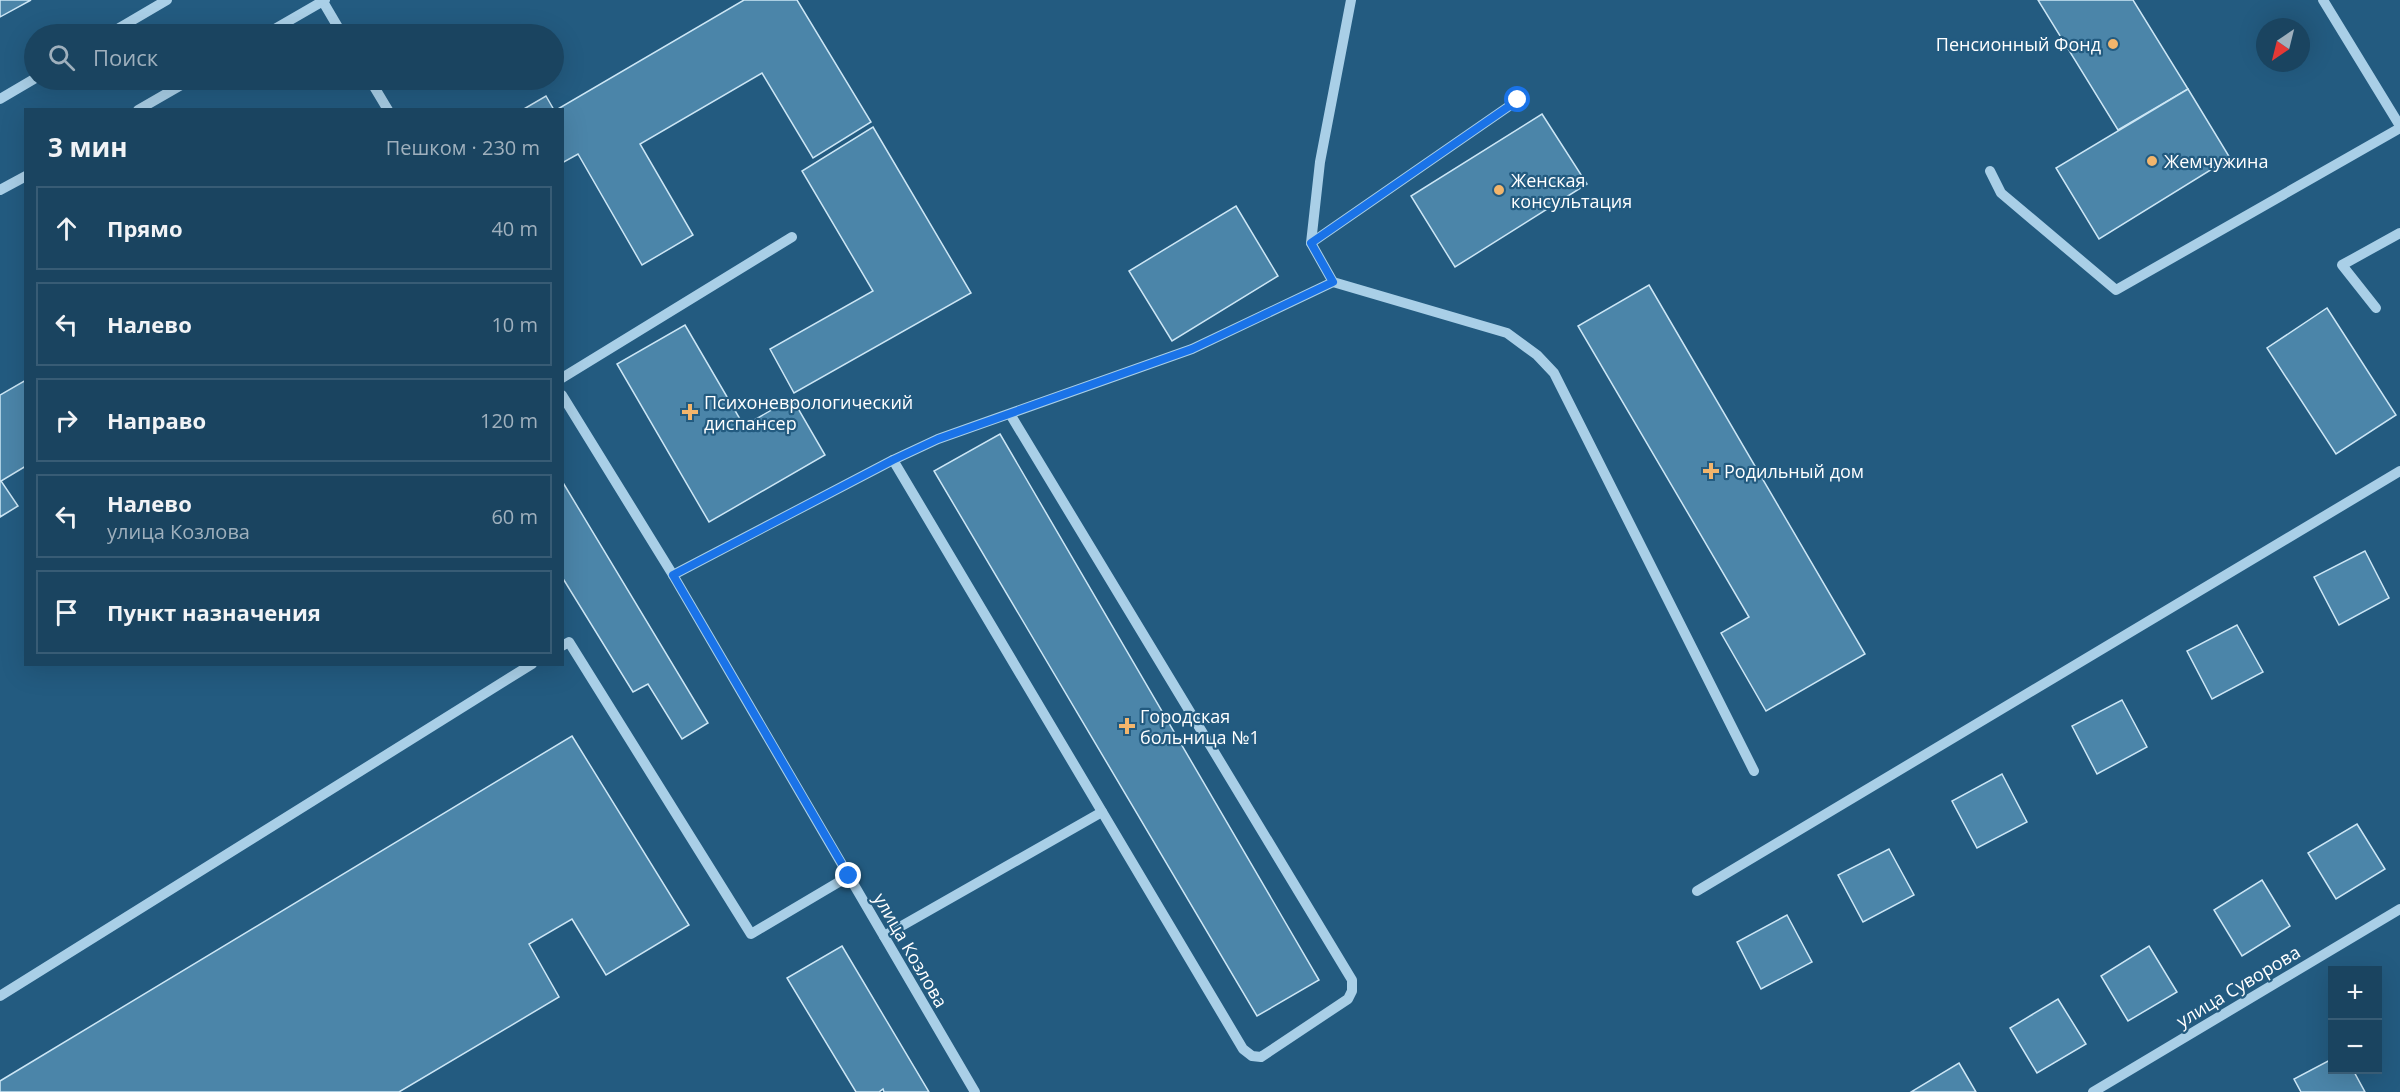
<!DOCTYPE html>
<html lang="ru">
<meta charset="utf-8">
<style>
body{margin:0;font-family:"Open Sans",sans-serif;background:#234b66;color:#f1f3f6}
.controls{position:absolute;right:18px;bottom:18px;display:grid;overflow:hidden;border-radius:0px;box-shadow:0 6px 24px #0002}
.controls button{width:54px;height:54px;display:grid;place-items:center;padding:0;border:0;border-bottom:2px solid #385c75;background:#1a4460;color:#f1f3f6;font:30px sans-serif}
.compass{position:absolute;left:2256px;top:18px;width:54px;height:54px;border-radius:50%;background:#1a4460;box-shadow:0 6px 24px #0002;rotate:215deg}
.stop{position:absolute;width:18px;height:18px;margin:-14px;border:4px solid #1a73e8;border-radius:50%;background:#fff}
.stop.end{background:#1a73e8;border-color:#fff;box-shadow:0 2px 6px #0008}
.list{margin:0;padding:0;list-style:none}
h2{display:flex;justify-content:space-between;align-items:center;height:78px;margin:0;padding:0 24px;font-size:26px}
h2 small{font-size:20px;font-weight:400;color:#9fb0bd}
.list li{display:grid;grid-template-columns:39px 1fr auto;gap:18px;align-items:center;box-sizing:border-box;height:84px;margin:0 12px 12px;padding:0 12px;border:2px solid #385c75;border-radius:0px}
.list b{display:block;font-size:22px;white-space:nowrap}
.list p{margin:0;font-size:20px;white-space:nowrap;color:#9fb0bd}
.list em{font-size:20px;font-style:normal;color:#9fb0bd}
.icon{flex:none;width:33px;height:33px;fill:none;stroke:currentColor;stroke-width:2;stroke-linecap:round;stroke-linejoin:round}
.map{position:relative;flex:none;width:2400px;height:1092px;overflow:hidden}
.search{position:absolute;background:#1a4460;box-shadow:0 6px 24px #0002;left:24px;top:24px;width:540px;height:66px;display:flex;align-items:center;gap:15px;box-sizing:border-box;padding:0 21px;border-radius:33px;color:#9fb0bd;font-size:22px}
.panel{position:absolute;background:#1a4460;box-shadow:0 6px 24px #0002;left:24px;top:108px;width:540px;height:558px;border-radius:0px}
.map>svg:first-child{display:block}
.building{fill:#4b85a9;stroke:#cce6f5;stroke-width:1.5}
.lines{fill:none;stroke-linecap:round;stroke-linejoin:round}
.minor{stroke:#a9cfe7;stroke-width:10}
.route{stroke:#1a73e8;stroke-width:8}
.poi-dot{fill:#f2b56c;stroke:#235b80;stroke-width:2}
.labels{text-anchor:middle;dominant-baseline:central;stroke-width:4.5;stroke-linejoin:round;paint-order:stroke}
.poi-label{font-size:18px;fill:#fff;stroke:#235b80;text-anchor:start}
.street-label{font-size:18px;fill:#fff;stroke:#235b80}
</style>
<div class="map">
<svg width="2400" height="1092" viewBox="0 0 2400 1092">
<rect width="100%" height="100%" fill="#235b80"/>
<g class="building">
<path d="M0,0H31L0,17Z"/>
<path d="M744,0H797L871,122L813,158L762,73L640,144L693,235L642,265L578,154L562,163V110H556Z"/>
<path d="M2038,0H2133L2188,89L2118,130Z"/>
<path d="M2188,89L2230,158L2099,239L2056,168Z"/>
<path d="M546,96L554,110H522Z"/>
<path d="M1542,114L1587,184L1455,267L1411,196Z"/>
<path d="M873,127L971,293L794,393L770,349L873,291L802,171Z"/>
<path d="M1236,206L1278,276L1172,341L1129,271Z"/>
<path d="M1649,285L1865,654L1766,711L1721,633L1749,617L1578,326Z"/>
<path d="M2327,308L2396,415L2336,454L2267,348Z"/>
<path d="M685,325L744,426L792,398L825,455L709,522L617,364Z"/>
<path d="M26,380V466L1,481L18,506L0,517V395Z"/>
<path d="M1000,434L1319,980L1257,1016L934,471Z"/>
<path d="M562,481L708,723L682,739L648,684L633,692L562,577Z"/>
<path d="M2365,551L2389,598L2339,625L2314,577Z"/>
<path d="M2237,625L2263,672L2212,699L2187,651Z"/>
<path d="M2122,700L2147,747L2097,774L2072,726Z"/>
<path d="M572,736L689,925L606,975L572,919L529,944L559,997L399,1092H0V1081Z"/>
<path d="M2002,774L2027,822L1977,848L1952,801Z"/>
<path d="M2357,824L2385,869L2336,899L2308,853Z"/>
<path d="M1889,849L1914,895L1863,922L1838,875Z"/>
<path d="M2262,880L2290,926L2242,956L2214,910Z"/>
<path d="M1787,915L1812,962L1761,989L1737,942Z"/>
<path d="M842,946L929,1092H884L883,1089L879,1092H856L787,978Z"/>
<path d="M2149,946L2177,992L2128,1021L2101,976Z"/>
<path d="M2058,999L2086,1044L2037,1073L2010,1028Z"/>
<path d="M2332,1059V1070H2353L2365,1092H2301L2294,1079Z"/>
<path d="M1959,1063L1976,1092H1911Z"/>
</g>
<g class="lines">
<g class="minor">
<path d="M322,0L342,34"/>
<path d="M2323,0L2400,126"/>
<path d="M109,34L167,0"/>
<path d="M266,34L325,0"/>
<path d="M370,80L388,110"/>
<path d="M0,99L34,79"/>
<path d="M138,110L190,80"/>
<path d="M1990,171L2001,193L2116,290L2400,128"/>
<path d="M0,190L26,176"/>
<path d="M1311,243L1518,100"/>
<path d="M1333,282L1507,333L1537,355L1554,373L1754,771"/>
<path d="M2376,308L2342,265L2400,233"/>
<path d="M562,378L792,237"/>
<path d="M562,395L673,575L975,1092"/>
<path d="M893,460L1243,1049L1252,1056L1261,1057L1348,999L1352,991V980L1010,414"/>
<path d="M673,575L893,460L938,439L1192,349L1333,282L1311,243L1320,162L1351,0"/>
<path d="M562,646L569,642L751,934L849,876"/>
<path d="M1697,891L2400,471"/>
<path d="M884,936L1102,812"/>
<path d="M0,996L532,664"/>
<path d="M2093,1092L2400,909"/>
</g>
</g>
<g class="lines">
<path class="route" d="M849,876L673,575L893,460L938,439L1192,349L1333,282L1311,243L1518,100"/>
</g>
<g class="poi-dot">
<circle cx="2113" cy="44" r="6"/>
<circle cx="2152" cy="161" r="6"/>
<circle cx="1499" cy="190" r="6"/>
<path d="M687 403h6v6h6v6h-6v6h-6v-6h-6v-6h6z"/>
<path d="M1708 462h6v6h6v6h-6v6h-6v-6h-6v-6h6z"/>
<path d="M1124 717h6v6h6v6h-6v6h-6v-6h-6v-6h6z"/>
</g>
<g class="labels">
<g class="poi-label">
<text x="2101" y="44" text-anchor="end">Пенсионный Фонд</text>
<text x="2164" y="161">Жемчужина</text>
<text x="1511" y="180">Женская<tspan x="1511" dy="21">консультация</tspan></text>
<text x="704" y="402">Психоневрологический<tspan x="704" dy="21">диспансер</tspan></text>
<text x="1724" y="471">Родильный дом</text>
<text x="1140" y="716">Городская<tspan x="1140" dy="21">больница №1</tspan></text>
</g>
<g class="street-label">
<text transform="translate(911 950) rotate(60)">улица Козлова</text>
<text transform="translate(2238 986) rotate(-31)">улица Суворова</text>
</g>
</g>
</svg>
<div class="controls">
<button>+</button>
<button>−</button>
</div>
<svg class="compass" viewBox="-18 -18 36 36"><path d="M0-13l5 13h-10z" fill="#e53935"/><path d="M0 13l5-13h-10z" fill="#9fb0bd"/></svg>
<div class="stop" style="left:1518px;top:100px"></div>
<div class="stop end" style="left:849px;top:876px"></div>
<div class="search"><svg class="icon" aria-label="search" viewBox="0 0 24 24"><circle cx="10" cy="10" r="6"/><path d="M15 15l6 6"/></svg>Поиск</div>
<section class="panel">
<h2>3 мин<small>Пешком · 230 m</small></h2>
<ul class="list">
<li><svg class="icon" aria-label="ahead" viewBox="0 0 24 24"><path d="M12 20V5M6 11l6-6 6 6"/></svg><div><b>Прямо</b></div><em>40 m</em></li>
<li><svg class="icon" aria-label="left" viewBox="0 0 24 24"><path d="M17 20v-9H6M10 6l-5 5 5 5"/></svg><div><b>Налево</b></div><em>10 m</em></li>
<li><svg class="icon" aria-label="right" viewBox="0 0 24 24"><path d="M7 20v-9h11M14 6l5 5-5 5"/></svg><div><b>Направо</b></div><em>120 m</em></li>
<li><svg class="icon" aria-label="left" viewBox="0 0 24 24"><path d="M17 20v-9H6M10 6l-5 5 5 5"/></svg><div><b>Налево</b><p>улица Козлова</p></div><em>60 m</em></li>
<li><svg class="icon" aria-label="arrive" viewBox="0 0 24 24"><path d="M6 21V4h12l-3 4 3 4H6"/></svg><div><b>Пункт назначения</b></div></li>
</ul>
</section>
</div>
